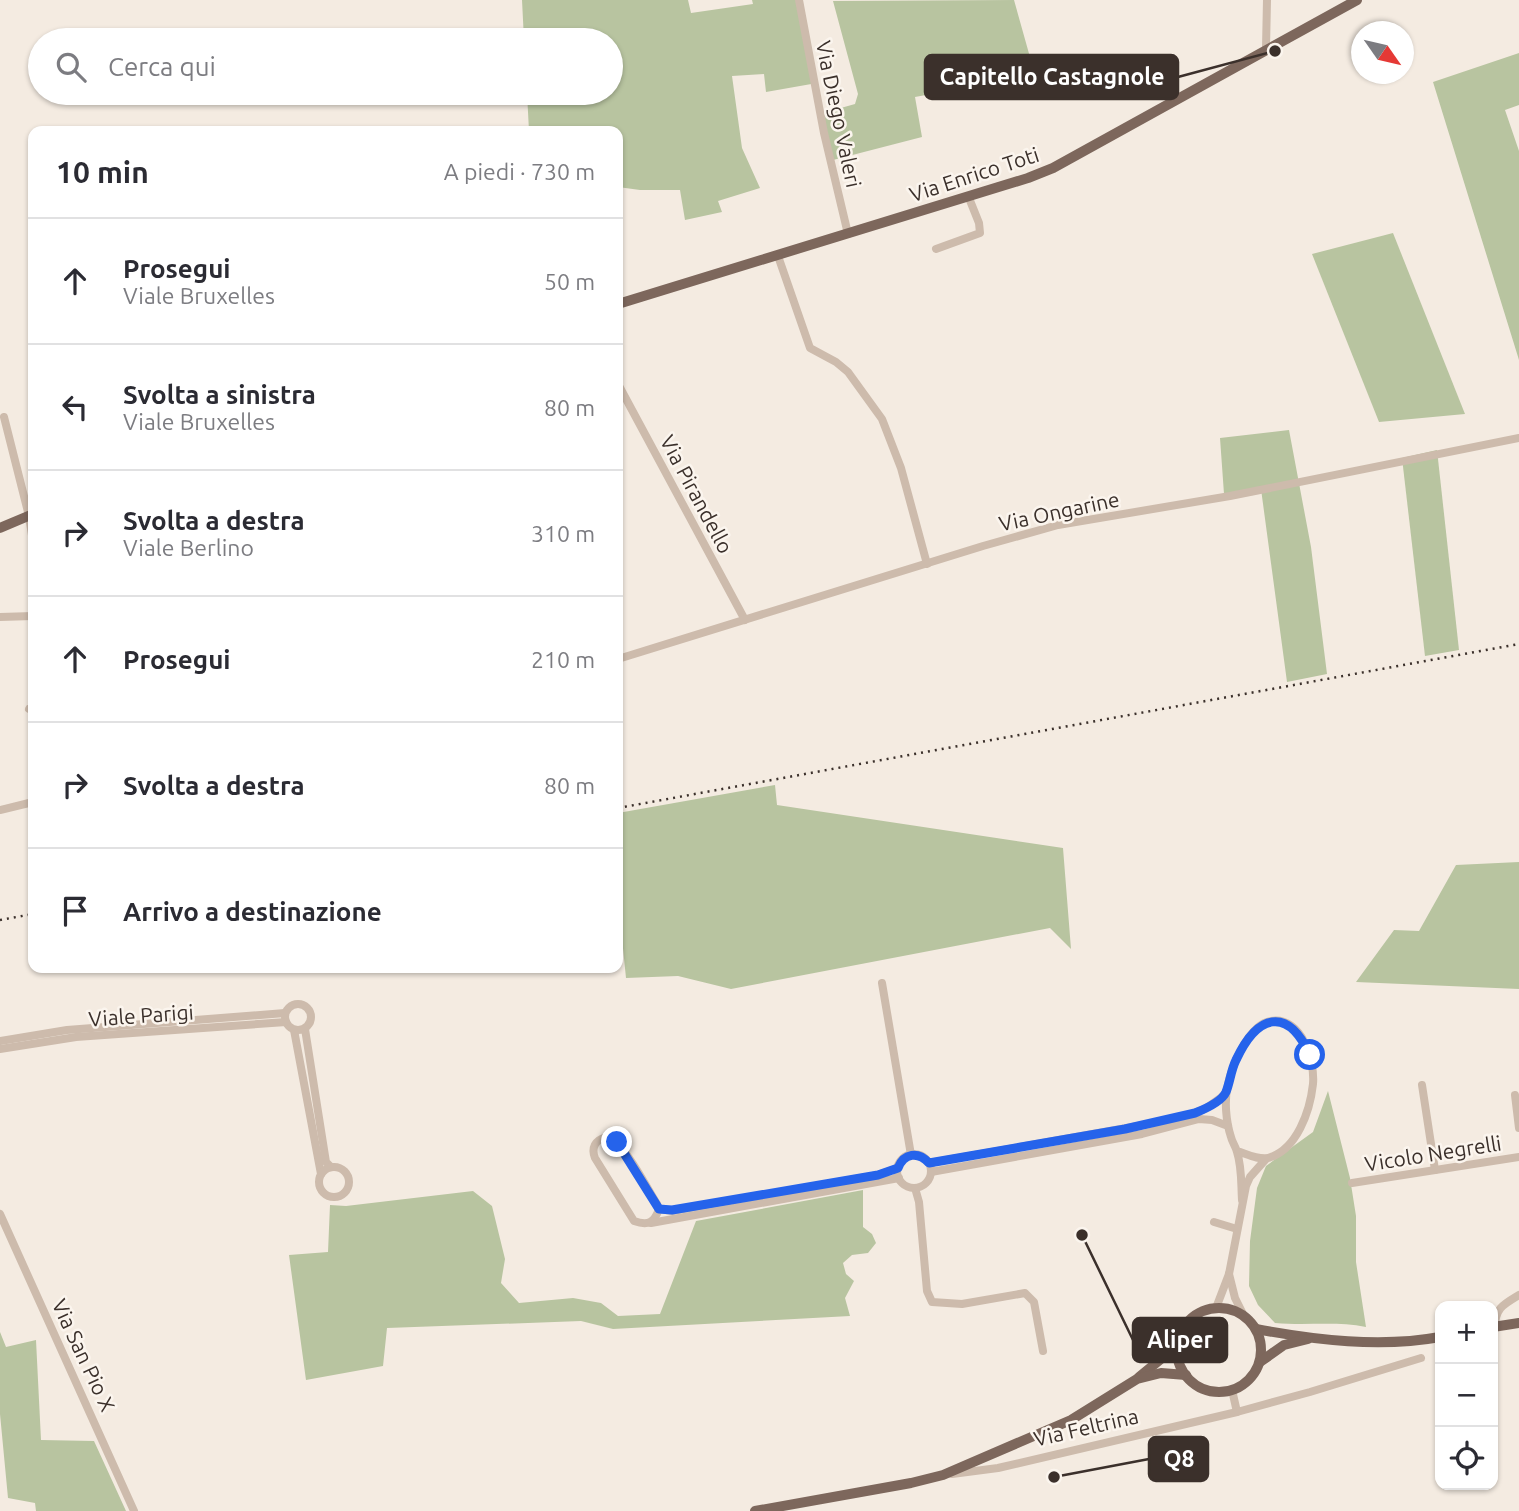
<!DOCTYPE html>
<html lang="it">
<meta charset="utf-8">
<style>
body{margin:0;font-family:Ubuntu,sans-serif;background:#f2f2f3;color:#2b2b33}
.controls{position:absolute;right:21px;bottom:21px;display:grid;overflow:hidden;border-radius:14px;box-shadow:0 2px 5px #0004}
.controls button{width:63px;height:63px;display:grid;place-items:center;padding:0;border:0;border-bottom:2px solid #e1e1e2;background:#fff;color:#2b2b33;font:35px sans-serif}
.compass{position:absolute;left:1351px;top:21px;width:63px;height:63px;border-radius:50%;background:#fff;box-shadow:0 2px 5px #0004;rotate:124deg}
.stop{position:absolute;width:21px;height:21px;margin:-16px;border:5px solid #2563eb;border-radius:50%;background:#fff}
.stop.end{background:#2563eb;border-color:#fff;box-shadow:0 2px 7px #0008}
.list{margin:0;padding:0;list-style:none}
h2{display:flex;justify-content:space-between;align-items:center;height:91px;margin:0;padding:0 28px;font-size:30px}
h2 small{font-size:23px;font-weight:400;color:#7c7c81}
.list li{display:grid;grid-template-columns:46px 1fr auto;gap:21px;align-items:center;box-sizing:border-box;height:126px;padding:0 28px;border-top:2px solid #e1e1e2}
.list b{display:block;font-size:26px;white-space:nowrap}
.list p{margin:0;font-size:23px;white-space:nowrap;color:#7c7c81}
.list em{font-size:23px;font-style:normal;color:#7c7c81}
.icon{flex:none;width:38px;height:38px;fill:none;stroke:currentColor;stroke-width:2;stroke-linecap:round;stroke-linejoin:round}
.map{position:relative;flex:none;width:1519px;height:1511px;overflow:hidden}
.search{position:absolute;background:#fff;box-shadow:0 2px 5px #0004;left:28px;top:28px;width:595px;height:77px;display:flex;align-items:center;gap:18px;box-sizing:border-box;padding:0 24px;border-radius:38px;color:#7c7c81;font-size:26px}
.panel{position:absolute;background:#fff;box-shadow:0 2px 5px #0004;left:28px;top:126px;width:595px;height:847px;border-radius:14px}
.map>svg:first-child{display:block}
.green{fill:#b8c4a0}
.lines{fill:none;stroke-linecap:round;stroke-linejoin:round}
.minor{stroke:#cdbbac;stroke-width:8}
.major{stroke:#7d675c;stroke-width:10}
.rail{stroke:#3b302b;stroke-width:2.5;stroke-dasharray:2 5;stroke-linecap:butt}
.route{stroke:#2563eb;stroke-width:9}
.labels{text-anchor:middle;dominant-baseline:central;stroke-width:5;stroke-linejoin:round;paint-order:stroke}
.street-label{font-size:21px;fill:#3b302b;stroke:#fbf5ee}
.leader{fill:none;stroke:#3b302b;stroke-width:2.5}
.callout-dot{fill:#3b302b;stroke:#fbf5ee;stroke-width:2.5}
.callout{fill:#3b302b;stroke:#3b302b;stroke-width:2.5}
.callout-label{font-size:23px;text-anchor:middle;font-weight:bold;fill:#fff}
</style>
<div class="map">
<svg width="1519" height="1511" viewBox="0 0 1519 1511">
<rect width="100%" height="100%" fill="#f4ebe1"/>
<g class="green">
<path d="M522,0H688L691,13L753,4L752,0H802L817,83L766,92L764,74L732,76L742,148L760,188L718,201L722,212L685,220L680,190H640L618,187V131H529L527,93H611V40H524Z"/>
<path d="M1014,0L1035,75L915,97L922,137L833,160L823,113L855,104L858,94L833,1Z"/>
<path d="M1519,53V105L1505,110L1519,151V360L1433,82Z"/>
<path d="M1393,233L1465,414L1379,422L1312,254Z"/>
<path d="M1289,430L1311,547L1327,674L1287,682L1261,489L1224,494L1220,438Z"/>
<path d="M1437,450L1459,650L1425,656L1402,458Z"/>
<path d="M775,785L777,805L1063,848L1071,949L1050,928L731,989L678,976L626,978L618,899V813Z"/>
<path d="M1519,862V989L1356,982L1394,930L1419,931L1456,865Z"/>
<path d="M1328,1091L1350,1178L1356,1216V1262L1366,1327C1336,1321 1306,1326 1275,1323L1258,1305L1249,1286L1250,1241L1257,1188L1266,1166L1313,1132Z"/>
<path d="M863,1190V1227L872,1234L876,1243L868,1253L852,1255L843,1263L846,1274L854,1281L845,1298L850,1316L613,1329L581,1321L387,1328L383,1366L306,1380L289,1255L328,1252L330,1205L346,1206L473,1191L492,1206L505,1259L501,1283L519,1303L573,1298L601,1303L618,1316L660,1314L696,1221Z"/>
<path d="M0,1332L6,1347L36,1340L41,1440L94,1441L126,1511H36L35,1503L8,1498L0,1414Z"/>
</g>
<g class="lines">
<g class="minor">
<path d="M799,0L824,133L848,234"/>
<path d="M1266,48L1267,0"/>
<path d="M936,249L980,233L979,223L969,198"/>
<path d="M778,256L810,348L836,362L848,372L882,419L901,468L927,564"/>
<path d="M618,384L745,620"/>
<path d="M4,417L29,516L33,542"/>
<path d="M0,617L33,616"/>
<path d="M618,659L983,546L1058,525L1230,496L1519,438"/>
<path d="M29,709L33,711"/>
<path d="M0,810L33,802"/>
<path d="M882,983L911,1155"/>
<circle cx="298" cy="1017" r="13"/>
<path d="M305,1029L326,1162L331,1167"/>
<path d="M294,1030L321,1174"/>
<path d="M0,1041L67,1030L285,1013"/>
<path d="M0,1049L76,1037L286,1022"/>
<path d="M1422,1085L1435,1170"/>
<path d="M1515,1095L1519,1128"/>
<path d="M606,1137C625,1142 646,1187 657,1204L659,1209C654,1223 648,1226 634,1221L595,1158C591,1148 595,1140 606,1137Z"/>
<path d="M1237,1151C1247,1154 1258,1160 1268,1158C1297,1150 1310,1111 1313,1084C1315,1061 1302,1016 1271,1021C1249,1024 1232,1066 1228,1084C1224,1100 1226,1122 1231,1137C1232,1142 1236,1147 1237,1152C1242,1167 1241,1184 1242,1200"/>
<circle cx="914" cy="1171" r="17"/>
<path d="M929,1163L1177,1119L1205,1109L1226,1094"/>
<circle cx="334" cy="1182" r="15"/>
<path d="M931,1172L1142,1134L1199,1119L1212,1120L1228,1126"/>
<path d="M1352,1183L1519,1157"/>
<path d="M915,1188L919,1202L927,1291L932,1302L962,1304L1025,1293L1034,1302L1043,1351"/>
<path d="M659,1209L672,1211L878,1175L898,1168"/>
<path d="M0,1214L134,1511"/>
<path d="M1214,1222L1237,1229"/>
<path d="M651,1223L899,1178"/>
<path d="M1229,1274L1235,1298L1244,1316"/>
<path d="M1216,1308L1229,1274L1246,1186L1250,1177L1266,1159"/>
<path d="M1495,1327C1495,1308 1504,1304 1519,1295"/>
<path d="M1232,1390L1237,1412"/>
<path d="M952,1474L998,1468L1237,1412L1310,1392L1421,1358"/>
</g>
<g class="major">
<path d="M618,304L1028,178L1053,168L1357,0"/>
<path d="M0,528L33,514"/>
<circle cx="1219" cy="1350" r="42"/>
<path d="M1493,1327L1519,1323"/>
<path d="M1256,1329C1316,1340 1380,1348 1440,1337"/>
<path d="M1260,1362L1284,1345L1308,1339"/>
<path d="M1139,1377L1178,1345"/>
<path d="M755,1511L911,1483L943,1475L1071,1420L1137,1379L1161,1373L1186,1375"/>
</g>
<g class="rail">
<path d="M618,808L1519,644"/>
<path d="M0,920L33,914"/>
</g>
</g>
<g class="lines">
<path class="route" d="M617,1142L659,1209L672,1210L878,1175L898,1168C904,1153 918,1151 929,1163L1125,1129L1195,1113C1205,1109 1222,1101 1226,1092C1230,1082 1231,1070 1236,1060C1257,1015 1287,1005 1310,1055"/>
</g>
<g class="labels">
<g class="street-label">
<text transform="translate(839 114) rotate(78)">Via Diego Valeri</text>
<text transform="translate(974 174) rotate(-18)">Via Enrico Toti</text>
<text transform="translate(697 494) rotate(62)">Via Pirandello</text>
<text transform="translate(1059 511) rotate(-12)">Via Ongarine</text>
<text transform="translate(141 1015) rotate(-4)">Viale Parigi</text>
<text transform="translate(1433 1153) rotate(-9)">Vicolo Negrelli</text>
<text transform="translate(84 1355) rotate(65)">Via San Pio X</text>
<text transform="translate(1086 1427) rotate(-13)">Via Feltrina</text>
</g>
</g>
<path class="leader" d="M1275 51L1178 77M1082 1235L1133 1340M1054 1477L1149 1459"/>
<g class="callout-dot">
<circle cx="1275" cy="51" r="7"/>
<circle cx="1082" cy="1235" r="7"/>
<circle cx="1054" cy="1477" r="7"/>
</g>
<g class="callout">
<rect x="925" y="55" width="253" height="44" rx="7"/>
<rect x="1133" y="1318" width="94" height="44" rx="7"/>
<rect x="1149" y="1437" width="59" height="44" rx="7"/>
</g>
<g class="callout-label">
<text x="1052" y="85">Capitello Castagnole</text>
<text x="1180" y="1348">Aliper</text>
<text x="1179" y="1467">Q8</text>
</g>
</svg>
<div class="controls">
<button>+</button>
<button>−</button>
<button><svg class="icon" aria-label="locate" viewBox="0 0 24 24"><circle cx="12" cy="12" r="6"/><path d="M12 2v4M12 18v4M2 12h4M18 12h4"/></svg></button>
</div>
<svg class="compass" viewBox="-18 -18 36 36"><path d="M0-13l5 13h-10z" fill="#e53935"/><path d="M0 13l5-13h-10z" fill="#7c7c81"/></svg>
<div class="stop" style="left:1310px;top:1055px"></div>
<div class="stop end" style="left:617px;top:1142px"></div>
<div class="search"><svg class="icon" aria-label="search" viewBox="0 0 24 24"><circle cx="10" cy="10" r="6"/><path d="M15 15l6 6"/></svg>Cerca qui</div>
<section class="panel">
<h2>10 min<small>A piedi · 730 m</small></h2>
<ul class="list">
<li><svg class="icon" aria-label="ahead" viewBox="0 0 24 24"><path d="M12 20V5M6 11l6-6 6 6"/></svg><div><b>Prosegui</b><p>Viale Bruxelles</p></div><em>50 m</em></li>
<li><svg class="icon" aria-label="left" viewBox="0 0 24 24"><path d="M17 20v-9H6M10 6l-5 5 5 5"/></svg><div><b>Svolta a sinistra</b><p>Viale Bruxelles</p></div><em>80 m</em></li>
<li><svg class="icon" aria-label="right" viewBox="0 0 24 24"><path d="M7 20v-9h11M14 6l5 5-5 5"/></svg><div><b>Svolta a destra</b><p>Viale Berlino</p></div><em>310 m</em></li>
<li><svg class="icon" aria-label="ahead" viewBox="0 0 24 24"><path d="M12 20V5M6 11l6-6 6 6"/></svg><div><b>Prosegui</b></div><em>210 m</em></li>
<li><svg class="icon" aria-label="right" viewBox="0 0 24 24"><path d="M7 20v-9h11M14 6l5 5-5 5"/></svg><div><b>Svolta a destra</b></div><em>80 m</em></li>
<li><svg class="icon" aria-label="arrive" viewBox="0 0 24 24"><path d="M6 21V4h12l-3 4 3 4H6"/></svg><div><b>Arrivo a destinazione</b></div></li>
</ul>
</section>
</div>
